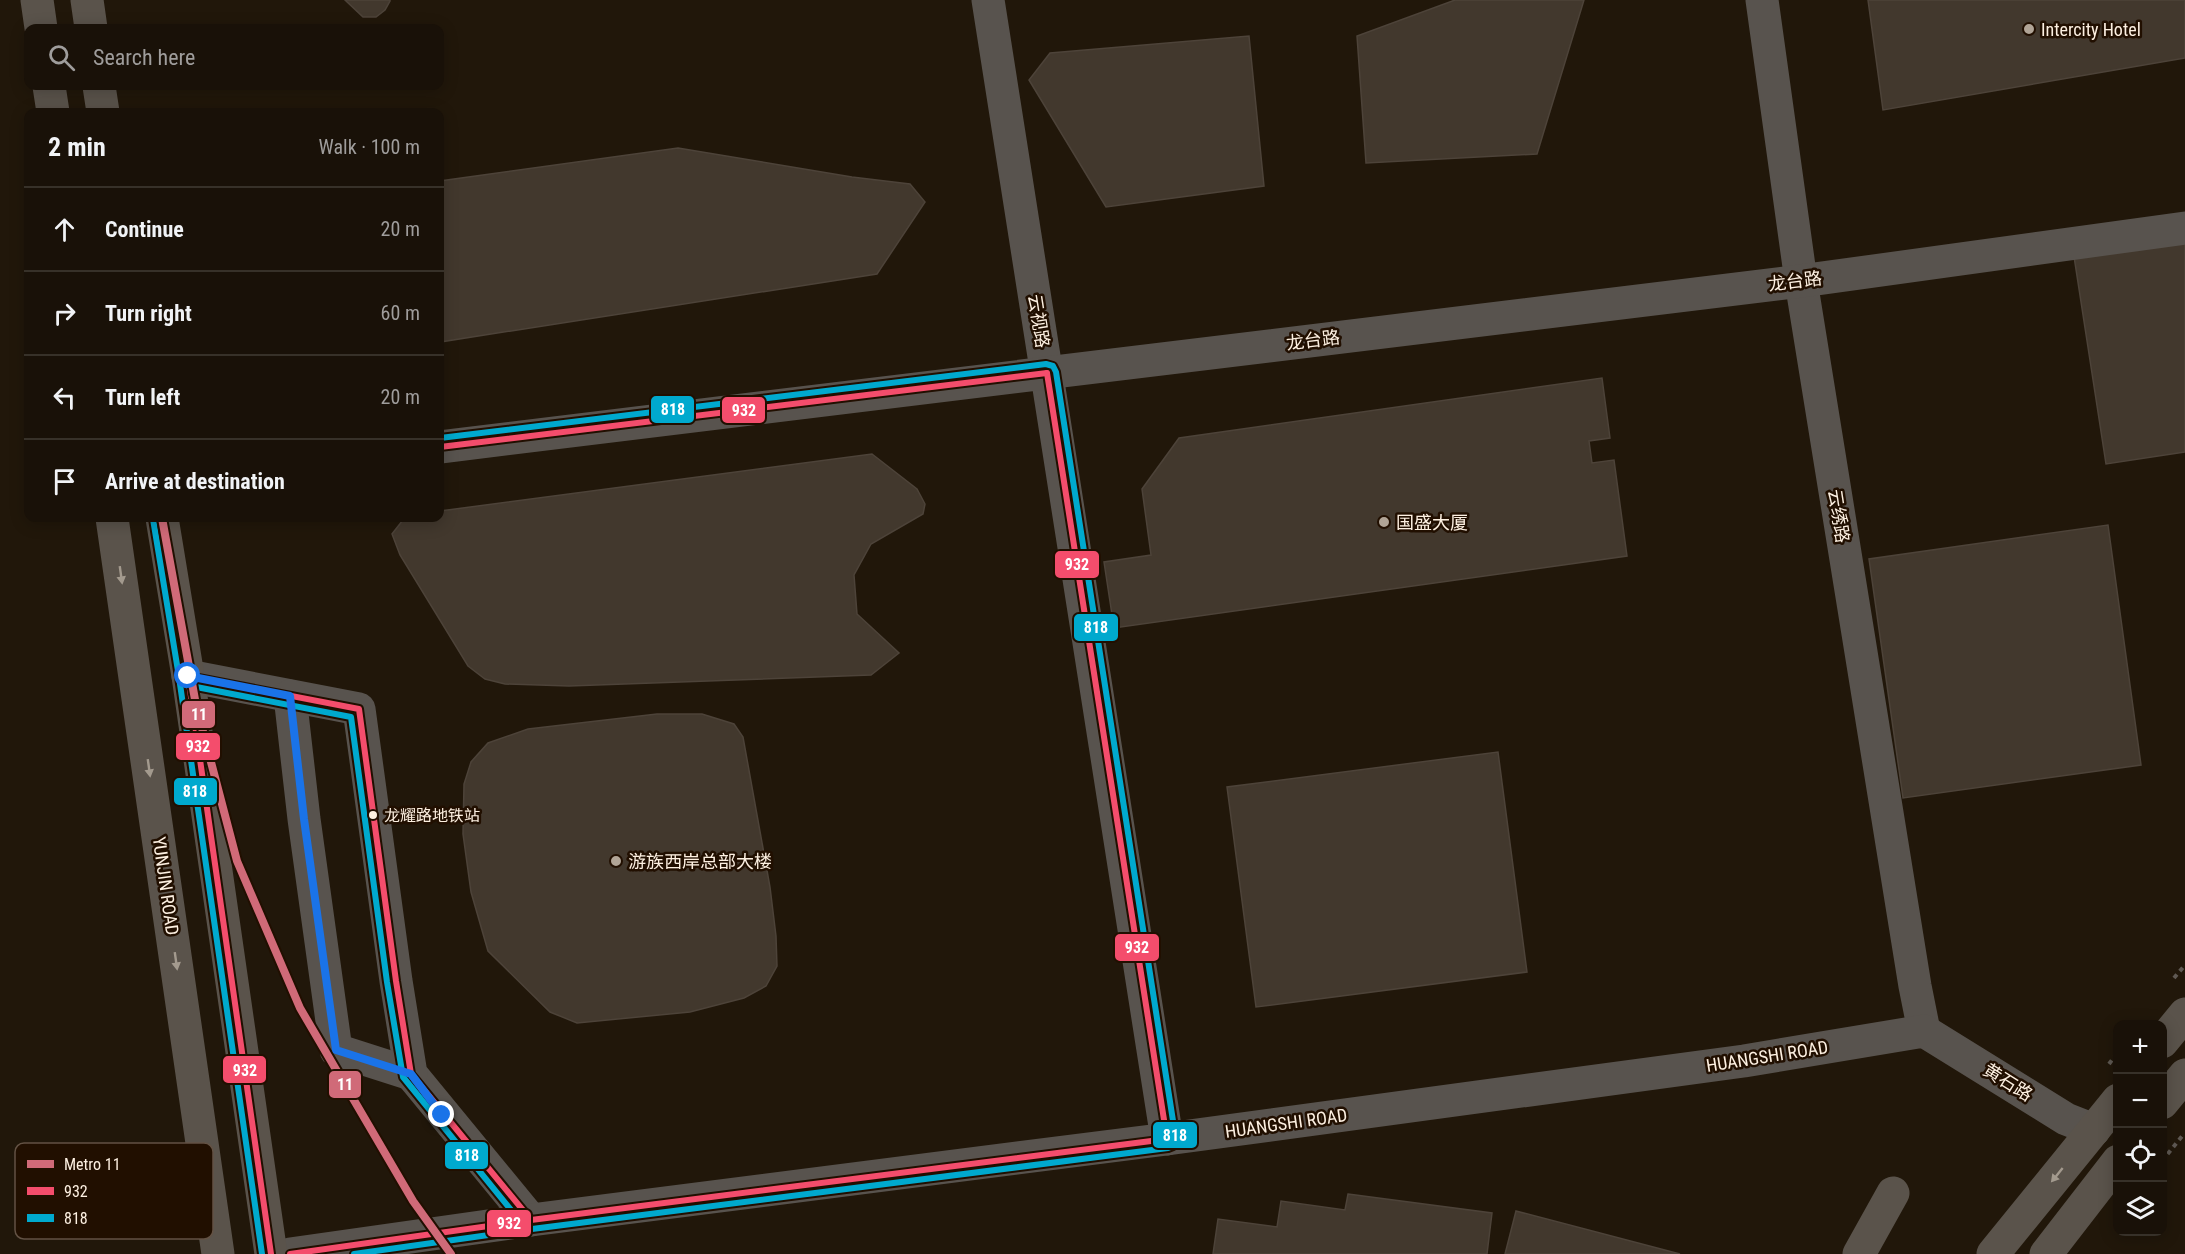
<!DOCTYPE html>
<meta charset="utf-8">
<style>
body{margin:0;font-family:"Roboto Condensed","Noto Sans SC",sans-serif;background:#261f16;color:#f1f3f6}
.controls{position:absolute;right:18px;bottom:18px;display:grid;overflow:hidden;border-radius:12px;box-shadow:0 3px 15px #0003}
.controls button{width:54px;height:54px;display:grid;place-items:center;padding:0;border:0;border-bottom:2px solid #373129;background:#191108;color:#f1f3f6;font:30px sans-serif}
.stop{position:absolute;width:18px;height:18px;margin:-14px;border:4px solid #1a73e8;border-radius:50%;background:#fff}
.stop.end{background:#1a73e8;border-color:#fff;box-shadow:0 2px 6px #0008}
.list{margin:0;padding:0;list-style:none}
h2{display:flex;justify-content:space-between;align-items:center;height:78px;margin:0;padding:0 24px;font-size:26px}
h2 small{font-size:20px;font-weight:400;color:#9f9d9c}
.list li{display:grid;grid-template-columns:39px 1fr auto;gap:18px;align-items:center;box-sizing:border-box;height:84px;padding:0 24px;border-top:2px solid #373129}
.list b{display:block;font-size:22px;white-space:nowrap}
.list em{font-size:20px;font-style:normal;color:#9f9d9c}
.icon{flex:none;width:33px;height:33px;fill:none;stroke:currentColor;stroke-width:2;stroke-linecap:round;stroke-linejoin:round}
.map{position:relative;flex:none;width:2185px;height:1254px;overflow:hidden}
.search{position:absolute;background:#191108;box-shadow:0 3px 15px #0003;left:24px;top:24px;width:420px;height:66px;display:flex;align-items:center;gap:15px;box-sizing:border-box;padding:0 21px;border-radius:12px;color:#9f9d9c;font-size:22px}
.panel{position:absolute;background:#191108;box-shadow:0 3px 15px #0003;left:24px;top:108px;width:420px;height:414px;border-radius:12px}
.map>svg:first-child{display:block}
.building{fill:#42382d;stroke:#4d4339;stroke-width:1.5}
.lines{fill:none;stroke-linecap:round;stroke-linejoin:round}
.path{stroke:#5f5953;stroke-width:4;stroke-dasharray:4.5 4.5;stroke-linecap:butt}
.minor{stroke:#58534e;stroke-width:33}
.major{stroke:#5a534b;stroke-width:33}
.bus-1-casing{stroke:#210f00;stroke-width:10}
.bus-2-casing{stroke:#210f00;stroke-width:10}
.bus-1{stroke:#f44d6c;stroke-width:6}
.bus-2{stroke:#00a9ce;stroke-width:6}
.metro-1-casing{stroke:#210f00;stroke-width:12}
.metro-1{stroke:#d06a78;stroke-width:8}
.oneway{fill:#a39a8e}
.route{stroke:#1a73e8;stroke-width:8}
.poi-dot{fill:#b0a496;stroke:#210f00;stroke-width:2}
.bus-dot{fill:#fdf0e1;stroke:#210f00;stroke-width:2}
.labels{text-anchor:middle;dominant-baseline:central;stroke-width:5;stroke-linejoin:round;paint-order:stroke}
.bus-label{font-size:16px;fill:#fdf0e1;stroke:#210f00;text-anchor:start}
.poi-label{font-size:18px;fill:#fdf0e1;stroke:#210f00;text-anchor:start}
.street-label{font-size:18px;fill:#fdf0e1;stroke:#210f00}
.key{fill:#210f00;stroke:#635244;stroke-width:1.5}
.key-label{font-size:16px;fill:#fdf0e1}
.line-badge{stroke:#210f00;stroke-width:2}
.badge-label{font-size:16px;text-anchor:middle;font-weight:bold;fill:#fff}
</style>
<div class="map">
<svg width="2185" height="1254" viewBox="0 0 2185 1254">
<rect width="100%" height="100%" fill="#21170a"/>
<g class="building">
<path d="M345,0H390V1L385,10L376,17H363Z"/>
<path d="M1455,0H1584L1537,154L1366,163L1357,36Z"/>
<path d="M1868,0H2185V58L1883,110Z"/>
<path d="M1249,36L1264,186L1106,207L1029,80L1050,53Z"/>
<path d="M678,148L852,177L910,184L925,202L877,274L440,342V181Z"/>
<path d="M2185,233V452L2106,464L2073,250Z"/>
<path d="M1602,378L1610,438L1589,441L1592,463L1614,460L1627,556L1114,628L1104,562L1151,555L1142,489L1179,438Z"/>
<path d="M872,454L917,489L925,504L923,514L871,544L854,575L857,614L899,653L871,675L569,686L505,684L485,679L468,666L400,555L392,534L403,520L409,518H440V511Z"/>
<path d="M2108,525L2141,765L1903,798L1869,559Z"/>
<path d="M657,714H702L734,724L743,737L770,887L776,936L777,966L766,986L744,998L690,1012L577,1023L550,1012L488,951L471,892L463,834L464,784L471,762L488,743L528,729Z"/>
<path d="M1498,752L1527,972L1256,1007L1227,787Z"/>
<path d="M1348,1194L1492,1213L1487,1254H1213L1218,1219L1277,1227L1281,1201L1345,1210Z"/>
<path d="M1516,1211L1680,1254H1505Z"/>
</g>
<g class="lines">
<g class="path">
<path d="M2174,978L2185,965"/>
<path d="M2109,1064L2118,1052"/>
<path d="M2162,1161L2183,1135"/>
</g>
<g class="minor">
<path d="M988,0L1167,1139"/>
<path d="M1762,0L1801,281L1915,986L1924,1031"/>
<path d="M440,447L1801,281L2185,228"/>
<path d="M188,676L359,709L396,981L411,1074L531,1220"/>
<path d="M290,696L304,819L336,1050L411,1074"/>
<path d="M290,1254L531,1220L1167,1139L1744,1061L1924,1031L2066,1119L2094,1130"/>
</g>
<g class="major">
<path d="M37,0L41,28"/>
<path d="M87,0L91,28"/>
<path d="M49,86L53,112"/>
<path d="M99,86L103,112"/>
<path d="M112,518L218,1254"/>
<path d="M162,518L188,676L271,1254"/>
<path d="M2162,1042L2185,1014"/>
<path d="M2162,1103L2185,1075"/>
<path d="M1859,1254L1893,1193"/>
<path d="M1993,1254L2118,1100"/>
<path d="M2046,1254L2118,1161"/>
</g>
<g class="bus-1-casing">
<g id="bus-1">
<path d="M1047,373L1167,1139"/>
<path d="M440,447L1047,373"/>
<path d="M162,518L188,676L271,1254"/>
<path d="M188,676L359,709L396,981L411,1074L531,1220"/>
<path d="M290,1254L531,1220L1167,1139"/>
</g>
</g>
<g class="bus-2-casing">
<g id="bus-2">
<path d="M153,519L179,677L262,1254"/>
<path d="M186,685L351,717L387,982L403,1077L524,1226"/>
<path d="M354,1254L532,1229L1168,1148L1173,1146L1176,1140L1056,372L1053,366L1046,364L440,438"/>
</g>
</g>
<use href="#bus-1" class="bus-1"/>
<use href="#bus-2" class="bus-2"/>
<g class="metro-1-casing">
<path id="metro-1" d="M162,518L196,705L237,861L300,1008L413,1201L451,1254"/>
</g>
<use href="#metro-1" class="metro-1"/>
</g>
<defs><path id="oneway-solid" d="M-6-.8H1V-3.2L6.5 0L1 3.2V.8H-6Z" transform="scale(1.5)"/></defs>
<g class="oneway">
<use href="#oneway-solid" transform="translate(121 575) rotate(82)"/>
<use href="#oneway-solid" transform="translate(149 768) rotate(82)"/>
<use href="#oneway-solid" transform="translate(176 961) rotate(82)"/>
<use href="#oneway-solid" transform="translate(2057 1175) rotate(129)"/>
</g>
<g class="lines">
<path class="route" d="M188,676L290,696L304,819L336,1050L411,1074L442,1115"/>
</g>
<g class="poi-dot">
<circle cx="2029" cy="29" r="6"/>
<circle cx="1384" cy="522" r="6"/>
<circle cx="616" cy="861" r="6"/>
</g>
<circle class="bus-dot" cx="373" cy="815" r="5"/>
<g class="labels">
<g class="bus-label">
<text x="384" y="815">龙耀路地铁站</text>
</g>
<g class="poi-label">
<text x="2041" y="29">Intercity Hotel</text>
<text x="1396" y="522">国盛大厦</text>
<text x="628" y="861">游族西岸总部大楼</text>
</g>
<g class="street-label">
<text transform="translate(1795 281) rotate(-7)">龙台路</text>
<text transform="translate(1039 321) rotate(81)">云视路</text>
<text transform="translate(1313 340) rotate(-7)">龙台路</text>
<text transform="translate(1839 516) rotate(81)">云绣路</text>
<text transform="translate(166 886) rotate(82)">YUNJIN ROAD</text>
<text transform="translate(1767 1056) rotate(-9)">HUANGSHI ROAD</text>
<text transform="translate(2008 1082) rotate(32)">黄石路</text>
<text transform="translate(1286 1123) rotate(-8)">HUANGSHI ROAD</text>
</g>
</g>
<rect x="15" y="1143" width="198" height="96" rx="9" class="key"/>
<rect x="27" y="1160" width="27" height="8" fill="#d06a78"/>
<rect x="27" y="1187" width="27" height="8" fill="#f44d6c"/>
<rect x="27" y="1214" width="27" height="8" fill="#00a9ce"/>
<g class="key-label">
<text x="64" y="1170">Metro 11</text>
<text x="64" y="1197">932</text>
<text x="64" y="1224">818</text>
</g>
<g class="line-badge">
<rect x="650" y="395" width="45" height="29" rx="6" fill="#00a9ce"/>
<rect x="721" y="396" width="45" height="28" rx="6" fill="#f44d6c"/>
<rect x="1054" y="550" width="46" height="29" rx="6" fill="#f44d6c"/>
<rect x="1073" y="613" width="46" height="29" rx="6" fill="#00a9ce"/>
<rect x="181" y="700" width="35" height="29" rx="6" fill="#d06a78"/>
<rect x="175" y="732" width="46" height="29" rx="6" fill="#f44d6c"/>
<rect x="173" y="777" width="45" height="29" rx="6" fill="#00a9ce"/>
<rect x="1114" y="933" width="46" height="29" rx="6" fill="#f44d6c"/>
<rect x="222" y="1055" width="45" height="29" rx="6" fill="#f44d6c"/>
<rect x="328" y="1070" width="34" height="29" rx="6" fill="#d06a78"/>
<rect x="1152" y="1121" width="46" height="28" rx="6" fill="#00a9ce"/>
<rect x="444" y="1141" width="45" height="29" rx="6" fill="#00a9ce"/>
<rect x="486" y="1209" width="46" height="29" rx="6" fill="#f44d6c"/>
</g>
<g class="badge-label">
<text x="673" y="415">818</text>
<text x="744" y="416">932</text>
<text x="1077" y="570">932</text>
<text x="1096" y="633">818</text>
<text x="199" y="720">11</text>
<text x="198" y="752">932</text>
<text x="195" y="797">818</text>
<text x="1137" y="953">932</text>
<text x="245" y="1076">932</text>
<text x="345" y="1090">11</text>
<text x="1175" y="1141">818</text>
<text x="467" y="1161">818</text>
<text x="509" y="1229">932</text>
</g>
</svg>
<div class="controls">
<button>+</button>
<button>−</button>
<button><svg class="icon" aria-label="locate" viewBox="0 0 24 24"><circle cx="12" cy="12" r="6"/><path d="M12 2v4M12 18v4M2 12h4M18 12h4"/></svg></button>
<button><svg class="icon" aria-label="layers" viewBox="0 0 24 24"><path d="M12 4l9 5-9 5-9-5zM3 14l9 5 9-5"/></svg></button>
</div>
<div class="stop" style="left:188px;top:676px"></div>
<div class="stop end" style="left:442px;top:1115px"></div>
<div class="search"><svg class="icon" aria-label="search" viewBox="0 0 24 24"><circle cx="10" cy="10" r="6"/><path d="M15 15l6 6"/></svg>Search here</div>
<section class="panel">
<h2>2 min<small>Walk · 100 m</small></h2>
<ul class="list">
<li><svg class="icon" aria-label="ahead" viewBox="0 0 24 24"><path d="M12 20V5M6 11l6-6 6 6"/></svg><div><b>Continue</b></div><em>20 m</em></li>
<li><svg class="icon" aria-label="right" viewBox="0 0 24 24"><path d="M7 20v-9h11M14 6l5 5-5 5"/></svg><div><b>Turn right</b></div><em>60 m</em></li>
<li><svg class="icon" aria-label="left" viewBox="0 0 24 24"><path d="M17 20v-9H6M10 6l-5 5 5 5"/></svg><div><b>Turn left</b></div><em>20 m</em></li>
<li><svg class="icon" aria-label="arrive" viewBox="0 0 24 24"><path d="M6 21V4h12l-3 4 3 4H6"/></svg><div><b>Arrive at destination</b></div></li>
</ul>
</section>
</div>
